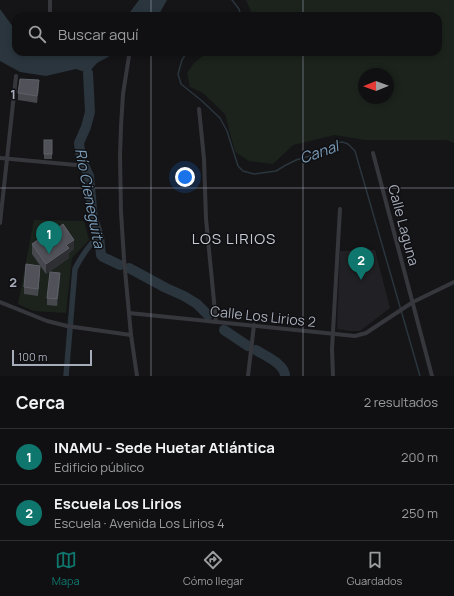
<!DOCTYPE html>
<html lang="es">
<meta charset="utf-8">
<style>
body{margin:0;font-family:Manrope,sans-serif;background:#1e1e20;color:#f1f3f6}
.compass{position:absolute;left:358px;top:68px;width:36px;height:36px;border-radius:50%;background:#101012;box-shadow:0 2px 6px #0003;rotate:269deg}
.scale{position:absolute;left:12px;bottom:10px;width:80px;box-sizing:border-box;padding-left:4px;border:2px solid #a6acb9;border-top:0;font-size:11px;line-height:14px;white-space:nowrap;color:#a6acb9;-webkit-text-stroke:3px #101013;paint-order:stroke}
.you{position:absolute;left:185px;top:177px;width:14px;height:14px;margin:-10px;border:3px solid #fff;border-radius:50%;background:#1a73e8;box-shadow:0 0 0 6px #1a73e833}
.badge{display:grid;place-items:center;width:26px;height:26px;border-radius:50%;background:#0f766e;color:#fff;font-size:13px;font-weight:700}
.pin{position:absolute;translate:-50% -33px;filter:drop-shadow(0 1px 2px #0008)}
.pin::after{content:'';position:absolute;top:21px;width:14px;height:12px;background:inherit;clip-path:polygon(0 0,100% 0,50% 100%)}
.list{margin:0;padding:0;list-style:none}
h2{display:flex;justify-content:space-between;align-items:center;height:52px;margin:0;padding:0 16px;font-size:17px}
h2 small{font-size:13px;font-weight:400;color:#9c9d9f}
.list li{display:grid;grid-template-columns:26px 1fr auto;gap:12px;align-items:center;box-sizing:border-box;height:56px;padding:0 16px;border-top:1px solid #303032}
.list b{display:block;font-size:15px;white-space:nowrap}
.list p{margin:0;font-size:13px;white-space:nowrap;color:#9c9d9f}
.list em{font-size:13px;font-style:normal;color:#9c9d9f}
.icon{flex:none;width:22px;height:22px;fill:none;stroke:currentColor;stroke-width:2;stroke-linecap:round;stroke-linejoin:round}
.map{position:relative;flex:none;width:454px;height:376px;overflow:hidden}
.search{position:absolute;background:#101012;box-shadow:0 2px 6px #0003;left:12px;right:12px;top:12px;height:44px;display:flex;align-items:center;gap:10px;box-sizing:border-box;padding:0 14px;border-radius:12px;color:#9c9d9f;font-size:15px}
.sheet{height:164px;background:#101012}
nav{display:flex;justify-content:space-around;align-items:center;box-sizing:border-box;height:56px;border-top:1px solid #303032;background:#101012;font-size:11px;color:#9c9d9f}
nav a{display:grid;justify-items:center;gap:2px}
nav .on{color:#0f766e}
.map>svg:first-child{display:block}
.built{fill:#212125}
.green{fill:#1b231c;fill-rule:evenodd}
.water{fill:#2a353d}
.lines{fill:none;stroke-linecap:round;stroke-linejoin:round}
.stream{stroke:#2a353d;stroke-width:1.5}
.canal{stroke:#2a353d;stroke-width:5.5}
.river{stroke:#2a353d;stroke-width:10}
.street{stroke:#36373d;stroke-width:4}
.wall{fill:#46484d}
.shaded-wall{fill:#2e2f33}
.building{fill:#515259;stroke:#5e6068}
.grid{fill:none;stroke:#a6acb9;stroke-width:1;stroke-opacity:0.55}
.labels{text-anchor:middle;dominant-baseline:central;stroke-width:3;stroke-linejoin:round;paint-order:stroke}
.street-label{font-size:14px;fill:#a6acb9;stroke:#101013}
.water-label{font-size:15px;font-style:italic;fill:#7a9cb8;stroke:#101013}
.neighbourhood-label{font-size:15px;letter-spacing:1px;fill:#c7cbd5;stroke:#101013}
.grid-label{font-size:13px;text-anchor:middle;font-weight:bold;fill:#a6acb9;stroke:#101013;stroke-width:3;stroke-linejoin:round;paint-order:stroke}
</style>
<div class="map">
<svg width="454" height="376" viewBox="0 0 454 376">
<rect width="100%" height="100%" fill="#151518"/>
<path class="built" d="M375,250L390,308L360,331H350L337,329L340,251Z"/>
<g class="green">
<path d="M246,0H454V143L447,140H365L335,135L293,145L273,164L249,161L235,152L225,114L203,93L190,87L187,73L194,63L204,55L233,53L234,52H438V16H253ZM364,74H388V98H364Z"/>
<path d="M34,220L84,221L89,240L72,258L66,313L33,311L18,304Z"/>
</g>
<g class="water">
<path d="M139,0H167L158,16H127Z"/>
<path d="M0,9L16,31V52H117L97,63L88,73L76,69L46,76L20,72L0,61Z"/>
</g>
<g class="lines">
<g class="stream">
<path d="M232,0L239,9L241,16"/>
<path d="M187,52L182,60L178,74L181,84L202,101L220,118L227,131L238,166L243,171L254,174L276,171L286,165L296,160L323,152L335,143L342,142L348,144L355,151L420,376"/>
</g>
<path class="canal" d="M66,376L75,269C81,257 89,245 99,236"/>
<g class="river">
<path d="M88,73L90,112L86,127L79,143L81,159L89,176L93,219L99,236L101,255L103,257L120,265"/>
<path d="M129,268L166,288L184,296L197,304L208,315"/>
<path d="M224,330L248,346"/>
<path d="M256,350C265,356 285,364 285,376"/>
</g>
<g class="street">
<path d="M50,16V0"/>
<path d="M129,56L123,94L121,126L120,156L121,212L124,259L131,335L137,376"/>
<path d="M199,109L204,159L206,219L216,322"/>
<path d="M373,153L432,376"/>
<path d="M0,158L76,165"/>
<path d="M0,223L16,76"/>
<path d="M0,302L47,321L67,326L131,335"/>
<path d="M129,313L355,336L366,333L413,302L454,282"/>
<path d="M248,376L254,325"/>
<path d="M333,376L332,349L340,209"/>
</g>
</g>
<g class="wall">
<path d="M39,87L37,103L18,100V93Z"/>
<rect x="44" y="140" width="8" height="19"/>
<path d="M54,231L74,249L69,253V258L46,274L32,254V244Z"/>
<path d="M40,273L38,296L24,294V287Z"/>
<path d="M60,280L57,306L47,305V298Z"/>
</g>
<g class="shaded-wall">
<path d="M39,80V87L37,103V96Z"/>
<path d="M74,240V249L69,253V258L46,274V264L66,245Z"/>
<path d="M60,273V280L57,306V299Z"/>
</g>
<g class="building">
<path d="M20,79L39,80L37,96L18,93Z"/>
<rect x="44" y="140" width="8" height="14"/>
<path d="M63,224L74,240L66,245L69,248L46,264L32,244L53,229L54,231Z"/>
<path d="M26,264L40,266L38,289L24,287Z"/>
<path d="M50,272L60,273L57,299L47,298Z"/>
</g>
<path class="grid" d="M151,0V16M303,0V16M151,52V376M303,52V376M0,188H454"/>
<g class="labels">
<g class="street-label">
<text transform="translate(404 225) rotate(75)">Calle Laguna</text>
<text transform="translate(263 316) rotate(6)">Calle Los Lirios 2</text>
</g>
<g class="water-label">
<text transform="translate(319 152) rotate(-19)">Canal</text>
<text transform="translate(90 198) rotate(79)">Río Cieneguita</text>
</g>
<g class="neighbourhood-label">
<text x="234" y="238">LOS LIRIOS</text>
</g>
</g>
<g class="grid-label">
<text x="13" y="99">1</text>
<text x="13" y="287">2</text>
</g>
</svg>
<svg class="compass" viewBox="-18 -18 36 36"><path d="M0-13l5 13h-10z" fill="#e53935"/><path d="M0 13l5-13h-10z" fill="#9c9d9f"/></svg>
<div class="scale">100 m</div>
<div class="you"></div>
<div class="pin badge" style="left:49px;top:254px">1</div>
<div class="pin badge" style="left:361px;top:280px">2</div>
<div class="search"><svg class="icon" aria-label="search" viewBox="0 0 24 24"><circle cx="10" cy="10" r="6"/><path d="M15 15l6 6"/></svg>Buscar aquí</div>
</div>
<section class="sheet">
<h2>Cerca<small>2 resultados</small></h2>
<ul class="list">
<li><span class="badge">1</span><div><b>INAMU - Sede Huetar Atlántica</b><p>Edificio público</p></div><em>200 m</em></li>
<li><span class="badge">2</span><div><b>Escuela Los Lirios</b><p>Escuela · Avenida Los Lirios 4</p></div><em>250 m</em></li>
</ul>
</section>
<nav>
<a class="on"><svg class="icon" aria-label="map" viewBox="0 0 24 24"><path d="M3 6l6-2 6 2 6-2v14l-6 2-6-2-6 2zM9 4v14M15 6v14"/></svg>Mapa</a>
<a><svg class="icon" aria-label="directions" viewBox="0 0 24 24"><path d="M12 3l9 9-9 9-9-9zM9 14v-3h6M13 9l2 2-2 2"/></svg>Cómo llegar</a>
<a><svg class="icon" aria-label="saved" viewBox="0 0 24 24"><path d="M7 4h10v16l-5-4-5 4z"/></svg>Guardados</a>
</nav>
